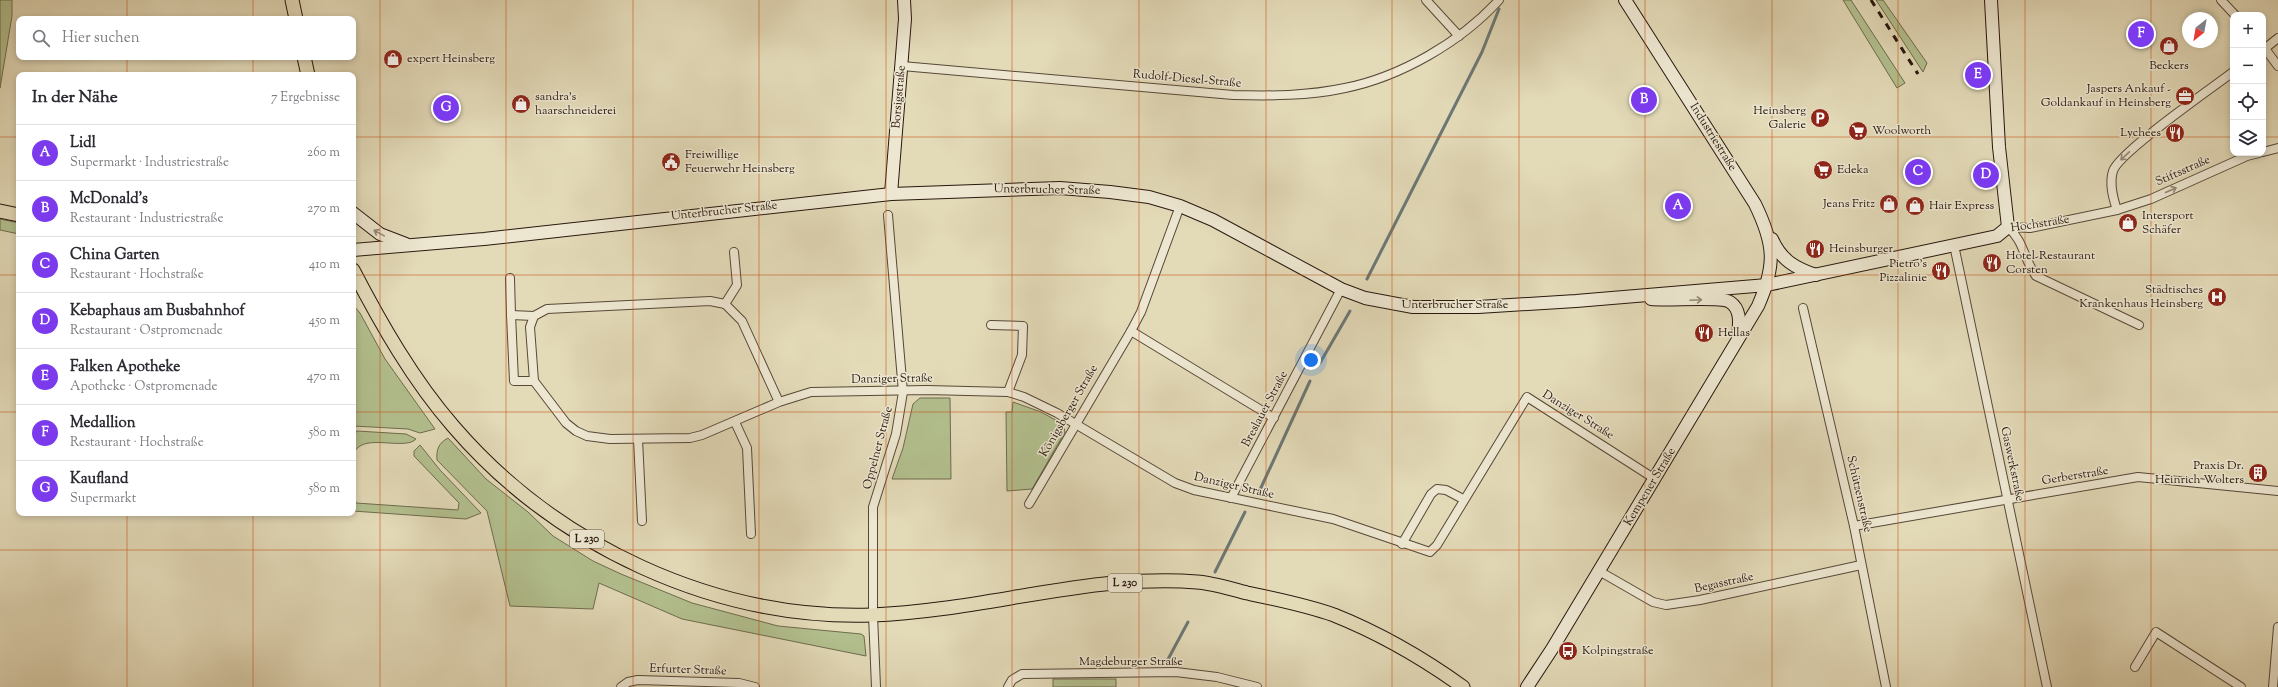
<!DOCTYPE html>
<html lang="de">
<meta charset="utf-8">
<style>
body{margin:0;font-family:"Sorts Mill Goudy",serif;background:#f2f2f3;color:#2b2b33}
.controls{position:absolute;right:12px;top:12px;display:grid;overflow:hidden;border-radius:8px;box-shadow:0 2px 6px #0003}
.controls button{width:36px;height:36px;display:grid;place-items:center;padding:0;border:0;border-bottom:1px solid #e1e1e2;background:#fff;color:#2b2b33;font:20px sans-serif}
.compass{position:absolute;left:2182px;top:12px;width:36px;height:36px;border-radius:50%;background:#fff;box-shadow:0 2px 6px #0003;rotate:211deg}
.you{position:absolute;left:1311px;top:360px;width:14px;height:14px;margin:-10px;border:3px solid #fff;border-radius:50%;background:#1a73e8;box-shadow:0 0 0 6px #1a73e833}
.badge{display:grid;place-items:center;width:26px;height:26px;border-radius:50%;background:#7c3aed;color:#fff;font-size:13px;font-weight:700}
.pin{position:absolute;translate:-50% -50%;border:2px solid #fff;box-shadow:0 1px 4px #0006}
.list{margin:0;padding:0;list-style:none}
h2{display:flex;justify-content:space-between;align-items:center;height:52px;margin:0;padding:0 16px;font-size:17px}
h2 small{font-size:13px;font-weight:400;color:#7c7c81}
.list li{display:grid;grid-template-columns:26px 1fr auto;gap:12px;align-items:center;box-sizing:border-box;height:56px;padding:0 16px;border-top:1px solid #e1e1e2}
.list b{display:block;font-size:15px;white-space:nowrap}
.list p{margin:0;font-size:13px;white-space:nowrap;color:#7c7c81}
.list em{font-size:13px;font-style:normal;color:#7c7c81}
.icon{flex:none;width:22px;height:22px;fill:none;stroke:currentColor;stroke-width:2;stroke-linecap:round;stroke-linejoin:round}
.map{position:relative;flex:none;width:2278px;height:687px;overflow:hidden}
.search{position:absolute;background:#fff;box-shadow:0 2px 6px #0003;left:16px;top:16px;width:340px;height:44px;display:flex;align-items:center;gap:10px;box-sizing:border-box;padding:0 14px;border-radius:8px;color:#7c7c81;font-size:15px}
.panel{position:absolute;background:#fff;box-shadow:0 2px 6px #0003;left:16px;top:72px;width:340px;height:444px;border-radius:8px}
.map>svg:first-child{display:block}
.green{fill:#b3c08f;stroke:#6e6c4e}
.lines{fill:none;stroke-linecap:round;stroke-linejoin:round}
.stream{stroke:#6c7875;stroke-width:3}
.street-casing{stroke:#574838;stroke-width:10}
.secondary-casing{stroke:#28170e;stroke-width:14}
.primary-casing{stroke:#28170e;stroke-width:15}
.street{stroke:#ede7d1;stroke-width:8}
.secondary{stroke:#ede7d1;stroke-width:12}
.primary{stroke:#e3dab8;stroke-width:13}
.rail{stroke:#28170e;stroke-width:3;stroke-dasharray:7 7;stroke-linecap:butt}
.oneway{stroke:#948979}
.grid{fill:none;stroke:#cb4f0c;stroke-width:1;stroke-opacity:0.55}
.labels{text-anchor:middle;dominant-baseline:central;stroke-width:3;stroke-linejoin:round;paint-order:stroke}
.shield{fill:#ede7d1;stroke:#635548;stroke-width:1}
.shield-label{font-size:11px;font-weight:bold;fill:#28170e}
.poi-label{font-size:12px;fill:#28170e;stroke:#ede7d1;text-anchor:start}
.street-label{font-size:12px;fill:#28170e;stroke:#ede7d1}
</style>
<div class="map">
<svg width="2278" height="687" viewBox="0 0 2278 687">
<rect width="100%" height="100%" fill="#e3dab8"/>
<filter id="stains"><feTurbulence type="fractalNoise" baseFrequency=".005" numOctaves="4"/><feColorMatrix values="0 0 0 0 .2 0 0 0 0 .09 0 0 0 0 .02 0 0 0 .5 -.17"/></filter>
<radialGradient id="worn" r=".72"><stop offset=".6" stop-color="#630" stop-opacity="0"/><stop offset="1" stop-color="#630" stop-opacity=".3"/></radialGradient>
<g class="green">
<path d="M0,0H12V16L0,88Z"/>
<path d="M1843,0H1851L1905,83L1897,88Z"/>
<path d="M1876,0H1883L1927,63L1923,72Z"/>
<path d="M0,219L19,223V234L0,230Z"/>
<path d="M353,305L360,313L385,359L435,429L420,433L408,429L353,426Z"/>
<path d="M920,398H950L951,479H892L903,448L913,404Z"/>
<path d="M1013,402L1041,412L1063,424L1065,432L1032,489L1007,491L1006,412H1012Z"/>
<path d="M357,431L406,434L416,439C407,449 376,438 362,445C359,446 357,449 354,451C356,469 352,486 356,503L458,510L459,503L414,456V451L420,445L440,470L481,513L466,519L353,511V436Z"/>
<path d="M448,438L486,479L528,512L553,536L593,561L621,574L692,603L778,626L861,634L864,636L866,656L682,619L599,583L593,609L510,606L487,511L437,460C436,449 439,443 448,438Z"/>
<rect x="1053" y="679" width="63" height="8"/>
</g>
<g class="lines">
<g class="stream">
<path d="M1367,279L1482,52L1499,9"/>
<path d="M1320,363L1350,311"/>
<path d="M1259,492L1310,381"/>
<path d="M1215,572L1245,512"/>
<path d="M1166,663L1188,622"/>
</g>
<g class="street-casing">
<g id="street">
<path d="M1426,0L1459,36"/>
<path d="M2221,0L2235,15"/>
<path d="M2263,46L2278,66"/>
<path d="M2263,50L2278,38"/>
<path d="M902,66L1233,95C1270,96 1308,96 1345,88C1400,77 1461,42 1499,0"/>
<path d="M2263,152L2278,148"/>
<path d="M2117,210C2113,198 2109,184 2113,171C2119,152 2212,88 2233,72"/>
<path d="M2008,227L2030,228L2117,210L2151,199L2247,156L2259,153"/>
<path d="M2008,227C2025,243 2023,258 2036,276L2139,325"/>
<path d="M1954,245L2047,687"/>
<path d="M510,278L511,315"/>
<path d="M725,304L737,285L734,252"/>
<path d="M1803,308L1854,526L1886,687"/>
<path d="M534,316L511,315L514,381H534"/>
<path d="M991,325L1023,326L1022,355L1008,392"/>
<path d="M1131,331L1141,312L1180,206"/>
<path d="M779,402L742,321L725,304L710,301L547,309L534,316L530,327L534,381L566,423L576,431L587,436L610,439L690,438L702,435L779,402L811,392L927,390L1008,392L1024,397L1057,413L1175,483L1194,490L1333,519L1430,552L1437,545L1527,397L1655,479"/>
<path d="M735,422L747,448L751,534"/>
<path d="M638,439L642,521"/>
<path d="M1231,498L1341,289"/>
<path d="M1029,504L1131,331L1274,418"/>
<path d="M1854,526L2138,477L2278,491"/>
<path d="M1402,544L1431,494L1437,489L1446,490L1463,499"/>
<path d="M1599,571L1653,602L1666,605L1700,600L1861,565"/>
<path d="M2135,667L2156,632L2241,687"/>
<path d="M621,687L628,682L638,680L739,683L755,687"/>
<path d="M876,687L873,615V507L896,434L903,392L888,215"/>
<path d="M1008,687L1012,680L1022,674L1176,672L1217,677L1257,687"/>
<path d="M2273,687L2278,627"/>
</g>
</g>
<g class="secondary-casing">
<g id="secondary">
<path d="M891,194L905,19L904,0"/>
<path d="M353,213L380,234L406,244"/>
<path d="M1772,239C1781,260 1795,268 1816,275"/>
<path d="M353,250L484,239L891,194L1060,188L1110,192L1149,197L1180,206L1213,220L1341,289L1365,298L1413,307H1478L1576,301L1767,285L1997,236L2008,227L1999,147L1991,0"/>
<path d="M1651,299C1668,301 1721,296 1730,302C1742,310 1739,325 1738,337"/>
<path d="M1527,687L1552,649L1758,306C1776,265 1775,245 1755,204L1625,0"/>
</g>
</g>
<g class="primary-casing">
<g id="primary">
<path d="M292,0L296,19"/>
<path d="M304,57L308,75"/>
<path d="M0,211L19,215"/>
<path d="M353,270C381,324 413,380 453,426C555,545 714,620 872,615C953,612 1033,591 1113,583C1138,581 1173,580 1197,582C1213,583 1231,589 1247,593C1276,599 1306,605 1334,615C1379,633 1424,659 1463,687"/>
</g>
</g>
<use href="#street" class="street"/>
<use href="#secondary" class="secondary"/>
<use href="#primary" class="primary"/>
<path class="rail" d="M1871,0L1918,74"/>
</g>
<defs><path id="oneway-shaft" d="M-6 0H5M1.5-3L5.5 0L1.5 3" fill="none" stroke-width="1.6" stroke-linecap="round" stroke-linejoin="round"/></defs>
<g class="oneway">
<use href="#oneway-shaft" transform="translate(2125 156) rotate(137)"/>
<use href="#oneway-shaft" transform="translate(2171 190) rotate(-24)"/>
<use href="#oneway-shaft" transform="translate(379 233) rotate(-151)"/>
<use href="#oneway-shaft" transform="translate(1696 300) rotate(-3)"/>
</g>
<path class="grid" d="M127,0V19M253,0V19M380,0V687M506,0V687M633,0V687M759,0V687M886,0V687M1012,0V687M1139,0V687M1266,0V687M1392,0V687M1519,0V687M1645,0V687M1772,0V687M1898,0V687M2025,0V687M2151,0V687M127,57V75M253,57V75M0,137H19M353,137H2233M2263,137H2278M0,275H19M353,275H2278M0,412H19M353,412H2278M127,513V687M253,513V687M0,550H2278"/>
<defs>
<g id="shop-disc" transform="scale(1)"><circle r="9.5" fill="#8f2418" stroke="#ede7d1"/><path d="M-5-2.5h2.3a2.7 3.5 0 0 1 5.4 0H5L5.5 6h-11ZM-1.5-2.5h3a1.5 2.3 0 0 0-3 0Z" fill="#fff"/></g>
<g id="office-disc" transform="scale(1)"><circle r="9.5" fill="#8f2418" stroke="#ede7d1"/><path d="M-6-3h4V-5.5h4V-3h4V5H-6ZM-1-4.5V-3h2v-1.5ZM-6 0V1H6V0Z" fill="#fff"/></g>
<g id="parking-disc" transform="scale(1)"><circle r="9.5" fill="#8f2418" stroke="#ede7d1"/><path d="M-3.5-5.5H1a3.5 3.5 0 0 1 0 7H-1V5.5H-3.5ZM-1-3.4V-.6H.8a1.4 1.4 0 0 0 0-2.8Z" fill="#fff"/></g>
<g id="supermarket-disc" transform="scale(1)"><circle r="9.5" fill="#8f2418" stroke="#ede7d1"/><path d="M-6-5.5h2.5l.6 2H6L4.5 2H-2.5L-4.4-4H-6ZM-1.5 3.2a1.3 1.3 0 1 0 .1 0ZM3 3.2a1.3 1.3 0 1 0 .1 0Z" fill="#fff"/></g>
<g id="restaurant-disc" transform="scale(1)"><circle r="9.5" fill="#8f2418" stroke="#ede7d1"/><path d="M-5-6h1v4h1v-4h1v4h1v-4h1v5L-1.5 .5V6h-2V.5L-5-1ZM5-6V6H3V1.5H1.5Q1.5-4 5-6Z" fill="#fff"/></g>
<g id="civic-disc" transform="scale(1)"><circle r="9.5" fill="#8f2418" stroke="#ede7d1"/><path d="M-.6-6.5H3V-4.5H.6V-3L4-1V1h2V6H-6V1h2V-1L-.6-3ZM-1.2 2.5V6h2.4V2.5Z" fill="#fff"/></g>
<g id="hospital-disc" transform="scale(1)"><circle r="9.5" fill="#8f2418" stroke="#ede7d1"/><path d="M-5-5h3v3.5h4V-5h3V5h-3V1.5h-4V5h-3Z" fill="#fff"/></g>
<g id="building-disc" transform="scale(1)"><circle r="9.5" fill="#8f2418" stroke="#ede7d1"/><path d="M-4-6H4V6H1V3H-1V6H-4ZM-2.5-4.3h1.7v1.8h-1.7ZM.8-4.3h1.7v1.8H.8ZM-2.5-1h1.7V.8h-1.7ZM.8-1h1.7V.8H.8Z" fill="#fff"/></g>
<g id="bus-disc" transform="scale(1)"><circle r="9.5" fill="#8f2418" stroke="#ede7d1"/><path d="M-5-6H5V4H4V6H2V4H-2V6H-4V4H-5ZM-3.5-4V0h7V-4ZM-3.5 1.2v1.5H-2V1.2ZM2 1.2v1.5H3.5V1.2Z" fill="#fff"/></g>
</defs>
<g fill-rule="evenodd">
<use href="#shop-disc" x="2169" y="46"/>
<use href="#shop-disc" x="393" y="59"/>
<use href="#office-disc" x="2185" y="96"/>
<use href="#shop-disc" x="521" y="104"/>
<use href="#parking-disc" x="1820" y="118"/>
<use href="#supermarket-disc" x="1858" y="131"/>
<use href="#restaurant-disc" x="2175" y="133"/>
<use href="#civic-disc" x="671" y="162"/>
<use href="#supermarket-disc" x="1823" y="170"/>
<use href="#shop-disc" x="1889" y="204"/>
<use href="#shop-disc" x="1915" y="206"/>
<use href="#shop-disc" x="2128" y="223"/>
<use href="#restaurant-disc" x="1815" y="249"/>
<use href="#restaurant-disc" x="1992" y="263"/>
<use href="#restaurant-disc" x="1941" y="271"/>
<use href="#hospital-disc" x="2217" y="297"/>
<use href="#restaurant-disc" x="1704" y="333"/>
<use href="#building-disc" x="2258" y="473"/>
<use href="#bus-disc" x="1568" y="651"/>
</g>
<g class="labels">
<g class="shield">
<rect x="570" y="530" width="34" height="18" rx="3"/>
<rect x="1108" y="574" width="34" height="18" rx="3"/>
</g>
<g class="shield-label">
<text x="587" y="539">L 230</text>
<text x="1125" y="583">L 230</text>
</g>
<g class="poi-label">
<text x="407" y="59">expert Heinsberg</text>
<text x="2169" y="66" text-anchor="middle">Beckers</text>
<text x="2171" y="89" text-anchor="end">Jaspers Ankauf -<tspan x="2171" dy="14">Goldankauf in Heinsberg</tspan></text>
<text x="535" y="97">sandra's<tspan x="535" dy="14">haarschneiderei</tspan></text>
<text x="1806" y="111" text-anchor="end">Heinsberg<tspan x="1806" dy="14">Galerie</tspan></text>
<text x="1872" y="131">Woolworth</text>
<text x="2161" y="133" text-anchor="end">Lychees</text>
<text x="685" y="155">Freiwillige<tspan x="685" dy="14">Feuerwehr Heinsberg</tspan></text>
<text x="1837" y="170">Edeka</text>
<text x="1875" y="204" text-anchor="end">Jeans Fritz</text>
<text x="1929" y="206">Hair Express</text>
<text x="2142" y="216">Intersport<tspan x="2142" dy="14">Schäfer</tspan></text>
<text x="1829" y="249">Heinsburger</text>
<text x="2006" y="256">Hotel-Restaurant<tspan x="2006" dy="14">Corsten</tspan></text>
<text x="1927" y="264" text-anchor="end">Pietro's<tspan x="1927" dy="14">Pizzalinie</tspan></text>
<text x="2203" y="290" text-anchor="end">Städtisches<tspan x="2203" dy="14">Krankenhaus Heinsberg</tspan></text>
<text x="1718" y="333">Hellas</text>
<text x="2244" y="466" text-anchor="end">Praxis Dr.<tspan x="2244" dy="14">Heinrich Wolters</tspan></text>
<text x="1582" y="651">Kolpingstraße</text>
</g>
<g class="street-label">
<text transform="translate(1187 79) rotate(5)">Rudolf-Diesel-Straße</text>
<text transform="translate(899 97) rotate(-85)">Borsigstraße</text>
<text transform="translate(1713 137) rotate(58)">Industriestraße</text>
<text transform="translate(2183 171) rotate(-24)">Stiftsstraße</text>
<text transform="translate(1047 190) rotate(1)">Unterbrucher Straße</text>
<text transform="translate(724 211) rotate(-6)">Unterbrucher Straße</text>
<text transform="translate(2040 224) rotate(-9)">Hochstraße</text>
<text x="1455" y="305">Unterbrucher Straße</text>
<text transform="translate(892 379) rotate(-1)">Danziger Straße</text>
<text transform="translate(1265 409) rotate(-62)">Breslauer Straße</text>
<text transform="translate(1069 411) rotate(-60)">Königsberger Straße</text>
<text transform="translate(1578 415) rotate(32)">Danziger Straße</text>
<text transform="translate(878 448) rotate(-75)">Oppelner Straße</text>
<text transform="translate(2012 464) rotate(78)">Gaswerkstraße</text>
<text transform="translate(2075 476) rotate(-9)">Gerberstraße</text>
<text transform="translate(1234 486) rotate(13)">Danziger Straße</text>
<text transform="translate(1650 487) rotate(-59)">Kempener Straße</text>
<text transform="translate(1859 494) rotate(77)">Schützenstraße</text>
<text transform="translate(1724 583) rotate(-12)">Begasstraße</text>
<text x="1131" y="662">Magdeburger Straße</text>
<text transform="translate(688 670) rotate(2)">Erfurter Straße</text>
</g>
</g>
<rect width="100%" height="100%" filter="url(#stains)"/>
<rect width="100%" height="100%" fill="url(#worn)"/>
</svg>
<div class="controls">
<button>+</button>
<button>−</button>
<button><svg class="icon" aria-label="locate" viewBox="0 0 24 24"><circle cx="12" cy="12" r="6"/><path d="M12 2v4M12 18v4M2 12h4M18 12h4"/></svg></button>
<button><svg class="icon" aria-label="layers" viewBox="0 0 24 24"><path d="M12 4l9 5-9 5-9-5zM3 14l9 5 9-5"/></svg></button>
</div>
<svg class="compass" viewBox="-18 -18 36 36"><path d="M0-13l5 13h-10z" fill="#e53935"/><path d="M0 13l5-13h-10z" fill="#7c7c81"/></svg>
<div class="you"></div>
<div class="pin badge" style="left:1678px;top:206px">A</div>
<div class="pin badge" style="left:1644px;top:100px">B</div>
<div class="pin badge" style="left:1918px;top:172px">C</div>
<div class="pin badge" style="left:1986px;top:175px">D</div>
<div class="pin badge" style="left:1978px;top:75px">E</div>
<div class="pin badge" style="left:2141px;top:34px">F</div>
<div class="pin badge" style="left:446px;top:108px">G</div>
<div class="search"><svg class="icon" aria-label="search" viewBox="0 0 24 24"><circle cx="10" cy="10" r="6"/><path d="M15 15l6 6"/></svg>Hier suchen</div>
<section class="panel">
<h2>In der Nähe<small>7 Ergebnisse</small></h2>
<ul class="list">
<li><span class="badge">A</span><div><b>Lidl</b><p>Supermarkt · Industriestraße</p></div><em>260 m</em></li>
<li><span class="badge">B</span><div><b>McDonald's</b><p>Restaurant · Industriestraße</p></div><em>270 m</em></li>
<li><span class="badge">C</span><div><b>China Garten</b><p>Restaurant · Hochstraße</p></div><em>410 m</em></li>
<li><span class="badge">D</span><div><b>Kebaphaus am Busbahnhof</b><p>Restaurant · Ostpromenade</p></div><em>450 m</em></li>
<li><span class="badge">E</span><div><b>Falken Apotheke</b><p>Apotheke · Ostpromenade</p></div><em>470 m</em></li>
<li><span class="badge">F</span><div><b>Medallion</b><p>Restaurant · Hochstraße</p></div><em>580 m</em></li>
<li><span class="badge">G</span><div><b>Kaufland</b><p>Supermarkt</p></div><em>580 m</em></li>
</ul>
</section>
</div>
